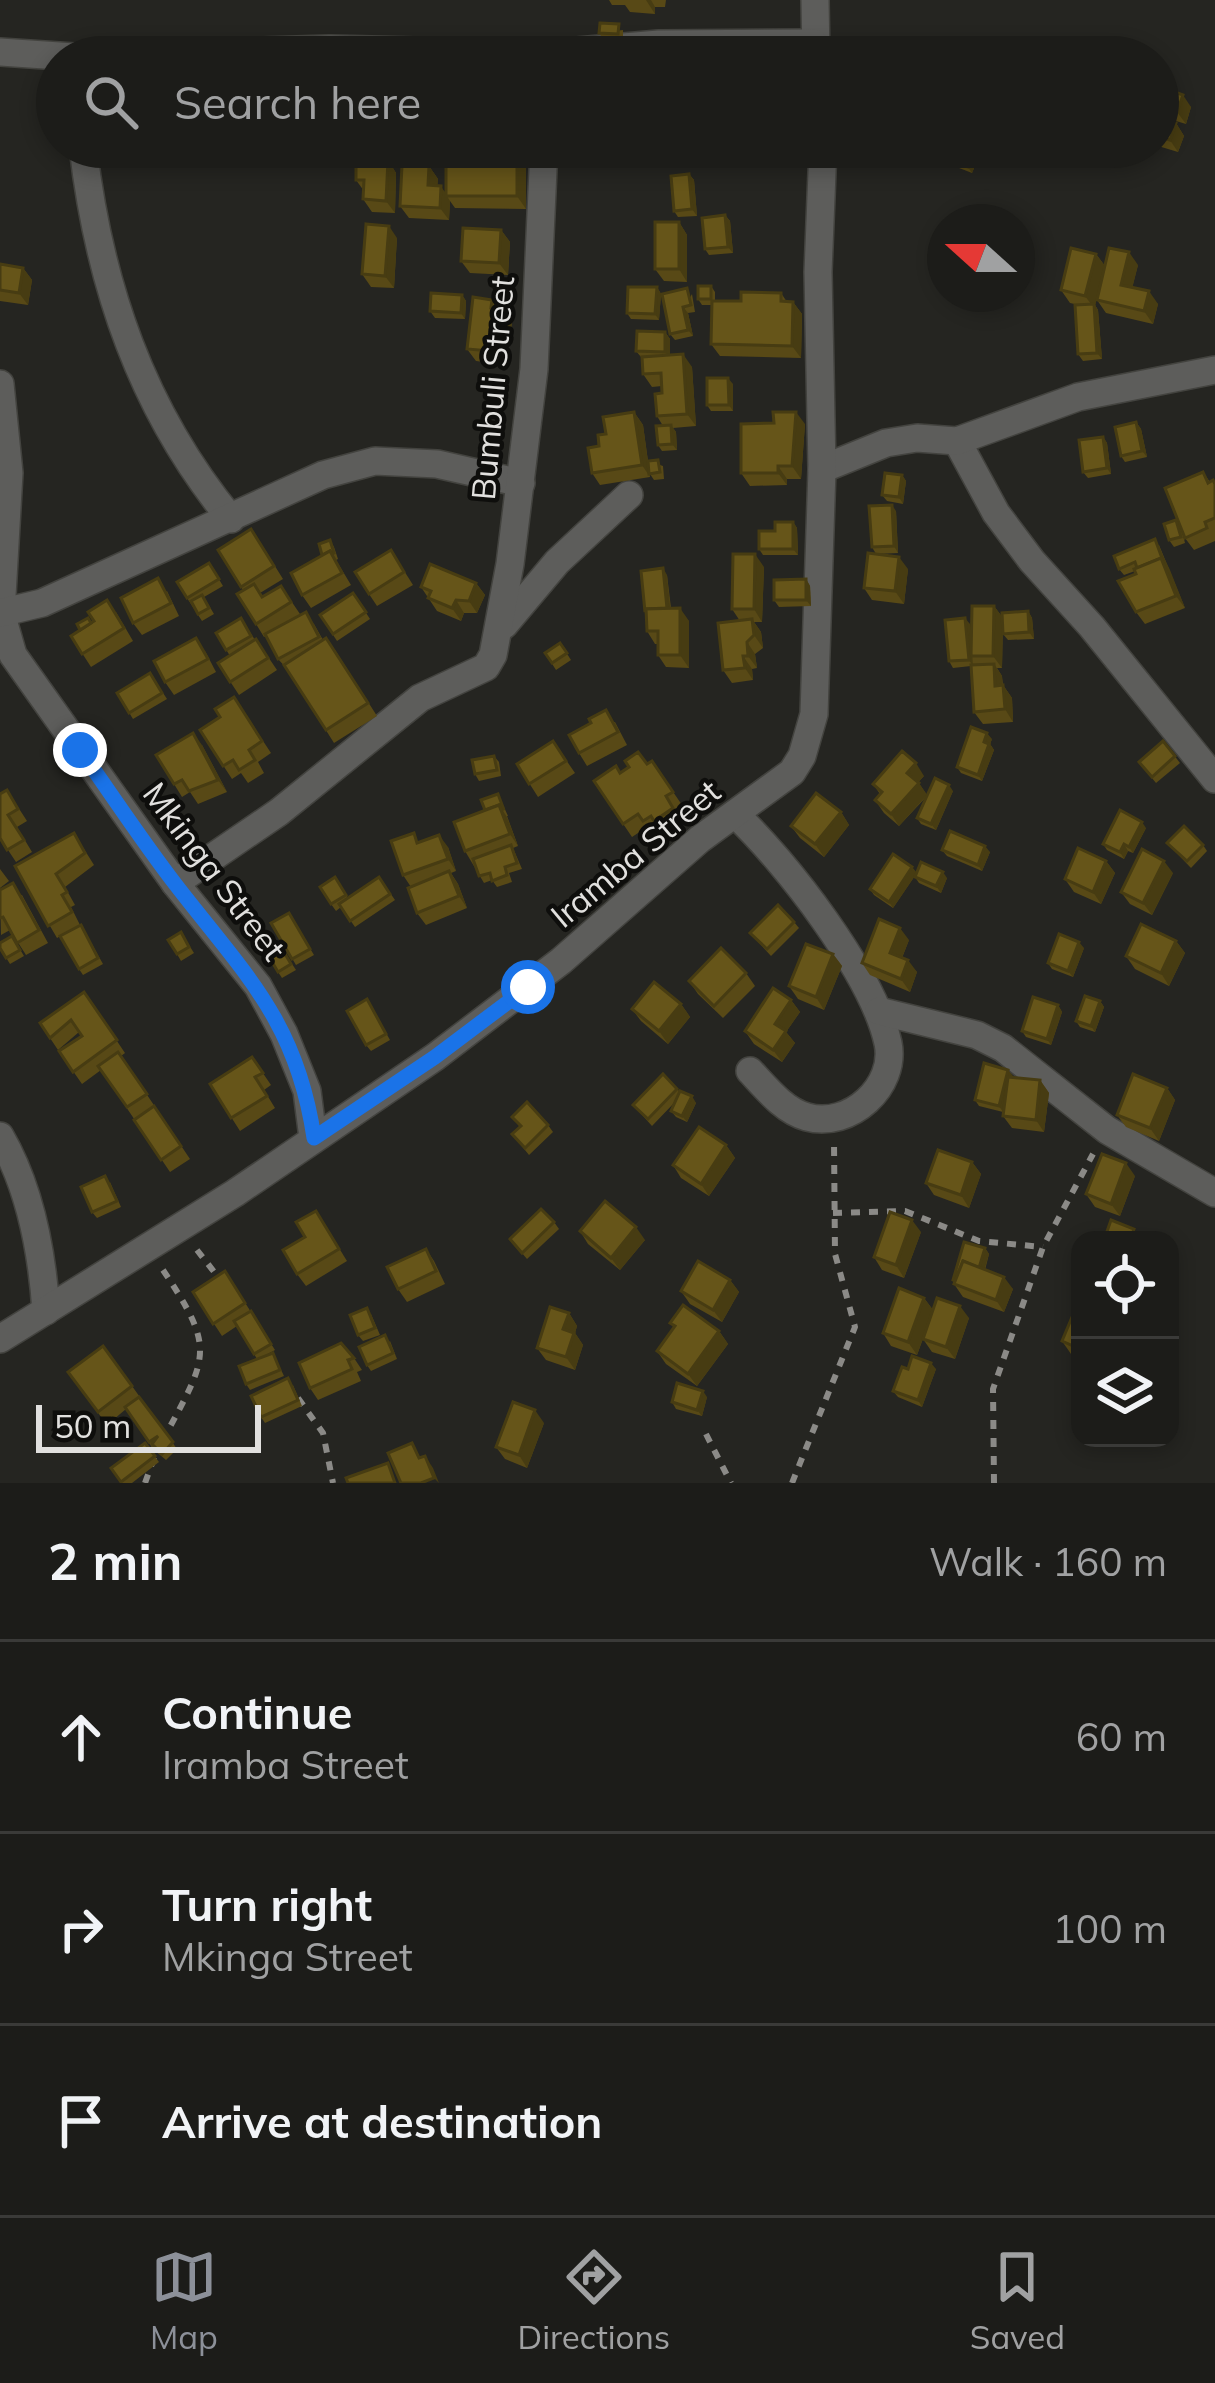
<!DOCTYPE html>
<meta charset="utf-8">
<style>
body{margin:0;font-family:Mulish,sans-serif;background:#252522;color:#f1f3f6}
.controls{position:absolute;right:36px;bottom:36px;display:grid;overflow:hidden;border-radius:24px;box-shadow:0 6px 18px #0003}
.controls button{width:108px;height:108px;display:grid;place-items:center;padding:0;border:0;border-bottom:3px solid #3a3a38;background:#1c1c19;color:#f1f3f6;font:60px sans-serif}
.compass{position:absolute;left:927px;top:204px;width:108px;height:108px;border-radius:50%;background:#1c1c19;box-shadow:0 6px 18px #0003;rotate:291deg}
.scale{position:absolute;left:36px;bottom:30px;width:225px;box-sizing:border-box;padding-left:12px;border:6px solid #e1e0de;border-top:0;font-size:33px;line-height:42px;white-space:nowrap;color:#e1e0de;-webkit-text-stroke:9px #0e0e0c;paint-order:stroke}
.stop{position:absolute;width:36px;height:36px;margin:-27px;border:9px solid #1a73e8;border-radius:50%;background:#fff}
.stop.end{background:#1a73e8;border-color:#fff;box-shadow:0 3px 12px #0008}
.list{margin:0;padding:0;list-style:none}
h2{display:flex;justify-content:space-between;align-items:center;height:156px;margin:0;padding:0 48px;font-size:51px}
h2 small{font-size:39px;font-weight:400;color:#a0a1a2}
.list li{display:grid;grid-template-columns:78px 1fr auto;gap:36px;align-items:center;box-sizing:border-box;height:192px;padding:0 48px;border-top:3px solid #3a3a38}
.list b{display:block;font-size:45px;white-space:nowrap}
.list p{margin:0;font-size:39px;white-space:nowrap;color:#a0a1a2}
.list em{font-size:39px;font-style:normal;color:#a0a1a2}
.icon{flex:none;width:66px;height:66px;fill:none;stroke:currentColor;stroke-width:2;stroke-linecap:round;stroke-linejoin:round}
.map{position:relative;flex:none;width:1215px;height:1483px;overflow:hidden}
.search{position:absolute;background:#1c1c19;box-shadow:0 6px 18px #0003;left:36px;right:36px;top:36px;height:132px;display:flex;align-items:center;gap:30px;box-sizing:border-box;padding:0 42px;border-radius:66px;color:#a0a1a2;font-size:45px}
.sheet{height:732px;background:#1c1c19}
nav{display:flex;justify-content:space-around;align-items:center;box-sizing:border-box;height:168px;border-top:3px solid #3a3a38;background:#1c1c19;font-size:33px;color:#a0a1a2}
nav a{display:grid;justify-items:center;gap:6px}
nav .on{color:#8c9099}
.map>svg:first-child{display:block}
.lines{fill:none;stroke-linecap:round;stroke-linejoin:round}
.minor-casing{stroke:#43433f;stroke-width:30}
.path{stroke:#8b8a87;stroke-width:6;stroke-dasharray:9 9;stroke-linecap:butt}
.minor{stroke:#5d5d5b;stroke-width:27}
.wall{fill:#584916}
.shaded-wall{fill:#473c12}
.building{fill:#665519;stroke:#473c12;stroke-width:3}
.route{stroke:#1a73e8;stroke-width:15}
.labels{text-anchor:middle;dominant-baseline:central;stroke-width:9;stroke-linejoin:round;paint-order:stroke}
.street-label{font-size:33px;fill:#e1e0de;stroke:#0e0e0c}
</style>
<div class="map">
<svg width="1215" height="1483" viewBox="0 0 1215 1483">
<rect width="100%" height="100%" fill="#252521"/>
<g class="lines">
<g class="minor-casing">
<g id="minor">
<path d="M815,0L816,57"/>
<path d="M0,52L74,57L330,49L542,54L659,44L814,43"/>
<path d="M83,147C99,285 142,411 231,519"/>
<path d="M0,384L9,473L1,613L13,655L175,883L258,986L284,1034L307,1091L313,1138"/>
<path d="M957,441L996,513L1032,561L1092,627L1215,779"/>
<path d="M822,469L886,443L917,438L957,441L1078,397L1215,370"/>
<path d="M0,613L42,603L323,475L375,461L437,464L521,483"/>
<path d="M504,625L557,562L629,495"/>
<path d="M735,814C786,862 873,974 888,1043C897,1086 850,1129 807,1117C784,1111 766,1088 750,1071"/>
<path d="M175,883L279,812L420,698L486,667L493,655L510,564L534,369L544,147"/>
<path d="M879,1011L977,1035L1003,1048L1107,1130L1215,1193"/>
<path d="M0,1136C31,1189 42,1252 46,1311"/>
<path d="M0,1339L235,1193L435,1057L561,961L700,839L792,772L802,756L814,714L822,469L818,272L823,147"/>
</g>
</g>
<g class="path">
<path d="M833,1213L905,1211L979,1241L1043,1247"/>
<path d="M197,1250L222,1282"/>
<path d="M163,1270C216,1349 208,1356 165,1436"/>
<path d="M298,1398L323,1433L333,1483"/>
<path d="M706,1434L731,1483"/>
<path d="M145,1483L158,1447"/>
<path d="M792,1483L855,1327L835,1254L834,1142"/>
<path d="M994,1483L993,1389L1043,1247L1093,1154"/>
</g>
<use href="#minor" class="minor"/>
</g>
<g class="wall">
<path d="M609,0H666L665,7H655V14L630,12L625,5H612Z"/>
<path d="M623,30V40L603,39L599,33Z"/>
<path d="M1158,86L1191,107L1186,124L1176,121V123L1184,136L1178,152L1158,146Z"/>
<path d="M363,147H394L393,158L369,156Z"/>
<path d="M481,147H513L489,154L526,166V209L455,208L450,201L449,220L409,218L400,206L429,166L438,179L437,185L446,193L485,154Z"/>
<path d="M974,147H1002L1000,165L977,161L972,173L954,166L949,160L973,154Z"/>
<path d="M388,160L396,173L395,213L372,212L363,199L364,191L356,180Z"/>
<path d="M689,174L694,180L697,216L678,217L674,211Z"/>
<path d="M725,215L730,221L733,253L709,255L705,249Z"/>
<path d="M679,222L687,235V282L664,281L655,269Z"/>
<path d="M501,230L510,242L508,275L470,273L461,261Z"/>
<path d="M397,238L394,288L371,287L362,274Z"/>
<path d="M1096,254L1105,266L1095,305L1098,310L1102,359L1083,361L1078,354L1079,305L1070,303L1061,290Z"/>
<path d="M0,264L23,268L32,280L28,305L0,301Z"/>
<path d="M1138,265L1132,288L1158,304L1153,324L1106,313L1097,300Z"/>
<path d="M711,286L715,292V301H741L781,293L787,302H793L802,314L801,358L720,356L711,344L712,305H702L698,299Z"/>
<path d="M657,287L661,294L659,320L631,319L627,313Z"/>
<path d="M692,294L695,312L688,313L693,336L675,340L670,334Z"/>
<path d="M462,295L466,301L465,319L435,318L430,311Z"/>
<path d="M492,300L498,308L503,309L512,322L509,344L501,343L499,364L476,361L467,349Z"/>
<path d="M665,332L670,339V355L692,367L696,426L673,428L676,432L677,450L662,451L658,445L663,426L657,416L662,393V386L652,387L643,374L641,357L636,351Z"/>
<path d="M733,384V411H711L707,405Z"/>
<path d="M634,412L643,425L648,461L663,466L664,479L654,480L650,474V477L600,485L592,473L599,446L606,434Z"/>
<path d="M1136,422L1141,429L1147,457L1125,462L1121,456Z"/>
<path d="M774,423L805,424L801,479H787V485L750,486L741,473Z"/>
<path d="M1103,437L1107,443L1111,474L1088,478L1083,472Z"/>
<path d="M1203,472L1210,482H1215V541L1194,550L1185,538Z"/>
<path d="M902,475L906,481L903,504L887,501L882,495Z"/>
<path d="M896,511L898,553L876,554L872,547Z"/>
<path d="M1176,520L1181,526L1185,543L1174,547L1169,540Z"/>
<path d="M793,522L797,528L798,555H763L759,549L775,531Z"/>
<path d="M330,540L334,547L338,559L336,560L351,585L311,608L302,595Z"/>
<path d="M260,542L283,579L260,593L263,597L281,586L300,614L314,624L323,640L335,650L377,716L334,743L288,670L278,659L266,636L264,637L256,624L243,590L218,550Z"/>
<path d="M1159,545L1185,608L1145,624L1136,612L1135,571L1124,575L1119,569Z"/>
<path d="M391,550L413,585L377,606L369,594Z"/>
<path d="M209,563L223,586L204,597L214,614L202,621L187,598Z"/>
<path d="M764,567L762,622H754L761,632L763,648L755,654L757,668L752,669L753,680L732,683L723,670L740,621L732,609Z"/>
<path d="M908,569L904,604L872,600L864,588Z"/>
<path d="M667,575L671,608L689,621V668L666,667L658,655V644H655L647,631L645,612Z"/>
<path d="M806,579L810,586L811,606L779,607L774,600Z"/>
<path d="M476,583L485,595L477,613H464L461,621L437,611L421,587Z"/>
<path d="M167,591L179,616L142,635L133,623Z"/>
<path d="M353,593L370,619L337,641L320,615Z"/>
<path d="M994,606L1003,618L1028,611L1032,618L1034,639L1008,640L1003,634V622L1002,668H997L1002,676L1003,685L1012,698L1013,722L983,724L974,712L971,666L953,668L949,661L970,624L971,643Z"/>
<path d="M116,612L133,641L91,667L71,636L92,623Z"/>
<path d="M241,618L255,640L256,639L277,670L239,695L218,663L230,656L216,633Z"/>
<path d="M560,643L571,660L556,670L545,653Z"/>
<path d="M205,651L216,672L174,695L165,682Z"/>
<path d="M150,673L167,699L133,719L117,693Z"/>
<path d="M234,697L271,753L258,762L264,773L248,783L241,773L232,779L200,730L220,717Z"/>
<path d="M615,722L627,745L587,766L579,753L591,723Z"/>
<path d="M992,739L990,744L994,750L982,781L961,773L957,767Z"/>
<path d="M553,741L575,773L538,797L517,764Z"/>
<path d="M1163,741L1180,763L1156,783L1139,762Z"/>
<path d="M202,745L227,792L198,804L190,792L182,797L174,784Z"/>
<path d="M494,756L499,762L501,776L479,781L475,774Z"/>
<path d="M652,761L682,805L675,809L682,820L663,833L660,828L651,834L647,827L632,837L594,781Z"/>
<path d="M924,776L918,782L927,795L953,791L936,830L921,824L917,818L927,796L899,826L884,813L875,800L880,794L873,784Z"/>
<path d="M7,790L27,821L17,827L32,852L16,862L0,838Z"/>
<path d="M498,794L508,816H507L518,846L513,848L522,869L509,873L512,882L497,887L492,880L484,883L465,851L485,810Z"/>
<path d="M841,812L849,825L824,857L800,838L791,826Z"/>
<path d="M1146,828L1133,853L1128,851L1124,859L1107,850L1103,844Z"/>
<path d="M74,833L94,865L65,887L75,905L71,907L80,925L57,938L15,866Z"/>
<path d="M1167,843L1203,845L1207,851L1191,868Z"/>
<path d="M448,847L456,871L451,873L458,884L467,908L426,925L417,913L411,887L403,875Z"/>
<path d="M942,850L990,852L982,871L947,856Z"/>
<path d="M1106,861L1115,873L1101,904L1074,892L1065,879Z"/>
<path d="M912,867L916,873L947,878L941,893L919,883L915,877L916,874L893,908L874,895L870,889Z"/>
<path d="M0,869L9,881L0,888Z"/>
<path d="M1173,873L1152,915L1130,904L1121,892Z"/>
<path d="M335,877L348,898L379,877L395,900L355,927L341,907L336,911L331,904Z"/>
<path d="M0,890L22,895L48,943L26,955L10,930L1,935Z"/>
<path d="M289,913L314,955L296,965L271,923Z"/>
<path d="M794,922L799,928L771,956L750,933Z"/>
<path d="M81,925L103,964L83,975L79,969Z"/>
<path d="M181,932L194,953L181,961L177,954Z"/>
<path d="M12,936L24,956L10,964L0,948Z"/>
<path d="M909,940L902,958L917,972L910,992L870,975L862,963Z"/>
<path d="M1176,941L1185,953L1169,986L1135,969L1126,956Z"/>
<path d="M281,947L296,970L282,978L278,972Z"/>
<path d="M1084,948L1073,977L1052,969L1048,963Z"/>
<path d="M833,954L842,966L824,1010L798,999L789,986Z"/>
<path d="M746,973L755,986L723,1018L698,994L689,981Z"/>
<path d="M84,992L125,1053L121,1056L190,1159L170,1172L101,1070L82,1084L59,1051L82,1036L79,1032L58,1050L40,1023Z"/>
<path d="M791,1000L800,1012L786,1032L795,1043L782,1062L754,1044L745,1031Z"/>
<path d="M1100,1001L1104,1007L1095,1032L1080,1027L1076,1021Z"/>
<path d="M681,1004L690,1017L668,1044L641,1021L632,1009Z"/>
<path d="M1058,1005L1062,1012L1051,1045L1026,1037L1022,1031Z"/>
<path d="M371,1006L390,1040L371,1051L366,1045Z"/>
<path d="M252,1057L271,1085L264,1090L275,1108L240,1131L210,1084Z"/>
<path d="M1008,1070L1013,1077L1040,1080L1049,1093L1044,1132L1012,1128L1003,1116V1112L979,1106L975,1100Z"/>
<path d="M663,1074L680,1092L696,1103L687,1122L676,1117L671,1111L675,1102L652,1126L633,1105Z"/>
<path d="M1167,1088L1175,1100L1159,1141L1126,1127L1117,1115Z"/>
<path d="M512,1117L548,1125L553,1132L529,1155L512,1134L520,1127Z"/>
<path d="M726,1145L735,1158L709,1196L681,1178L673,1165Z"/>
<path d="M972,1162L981,1174L969,1208L934,1195L926,1183Z"/>
<path d="M1135,1176L1120,1216L1095,1207L1086,1194Z"/>
<path d="M110,1182L121,1207L97,1218L92,1212Z"/>
<path d="M316,1211L347,1261L306,1286L297,1274L305,1237Z"/>
<path d="M554,1222L559,1229L527,1259L510,1239Z"/>
<path d="M580,1231L645,1240L620,1270L588,1244Z"/>
<path d="M921,1232L904,1278L882,1270L874,1257Z"/>
<path d="M985,1248L989,1254L985,1270L1013,1289L1004,1312L963,1297L954,1284L953,1280Z"/>
<path d="M426,1249L434,1261L445,1284L407,1302L398,1289Z"/>
<path d="M225,1271L275,1350L268,1354L273,1353L284,1376L250,1390L246,1384L257,1359L237,1326L222,1336L193,1292Z"/>
<path d="M730,1280L739,1292L722,1322L690,1304L681,1291Z"/>
<path d="M924,1298L933,1310L969,1318L955,1359L932,1352L923,1339L931,1317L917,1355L891,1346L883,1333Z"/>
<path d="M1080,1298V1358L1071,1354L1062,1341Z"/>
<path d="M569,1313L577,1326L575,1333L583,1345L575,1370L546,1360L537,1348Z"/>
<path d="M371,1314L380,1335L363,1341L358,1335Z"/>
<path d="M670,1323L719,1331L728,1344L697,1386L666,1364L657,1351L674,1328Z"/>
<path d="M390,1341L397,1359L371,1371L367,1365Z"/>
<path d="M354,1358L362,1370L357,1372L361,1381L318,1400L310,1388Z"/>
<path d="M908,1369H936L922,1407L898,1397L893,1391Z"/>
<path d="M68,1372L132,1386L177,1449L166,1460L153,1449L126,1409L107,1425Z"/>
<path d="M293,1385L302,1406L265,1423L261,1417Z"/>
<path d="M707,1397L702,1416L676,1409L672,1402Z"/>
<path d="M544,1423L527,1468L505,1459L496,1447Z"/>
<path d="M145,1443L159,1462L132,1483H121L111,1468Z"/>
</g>
<g class="shaded-wall">
<path d="M646,0H651L655,7V14Z"/>
<path d="M1183,95L1191,107L1186,124L1177,112Z"/>
<path d="M1167,109L1176,121L1173,132L1164,119Z"/>
<path d="M1176,123L1184,136L1178,152L1170,140Z"/>
<path d="M997,147H1002L1000,165L995,158Z"/>
<path d="M517,154L526,166V209L517,196Z"/>
<path d="M972,154L977,161L972,173L968,167Z"/>
<path d="M388,160L396,173L395,213L386,201Z"/>
<path d="M429,166L438,179L437,197L428,185Z"/>
<path d="M689,174L694,180L697,216L692,209Z"/>
<path d="M441,186L450,201L449,220L440,208Z"/>
<path d="M725,215L730,221L733,253L728,247Z"/>
<path d="M679,222L687,235V282L679,269Z"/>
<path d="M389,226L397,238L394,288L385,276Z"/>
<path d="M501,230L510,242L508,275L499,263Z"/>
<path d="M1129,252L1138,265L1130,297L1121,285Z"/>
<path d="M1096,254L1105,266L1095,305L1098,310L1102,359L1097,353L1094,308L1085,296Z"/>
<path d="M23,268L32,280L28,305L19,293Z"/>
<path d="M657,287L661,294L659,320L655,314Z"/>
<path d="M1149,291L1158,304L1153,324L1144,311Z"/>
<path d="M462,295L466,301L465,319L461,313Z"/>
<path d="M793,302L802,314L801,358L792,346Z"/>
<path d="M683,307L688,313L693,336L688,330Z"/>
<path d="M503,309L512,322L509,344L501,331Z"/>
<path d="M493,330L501,343L499,364L490,351Z"/>
<path d="M665,332L670,339V358L665,352Z"/>
<path d="M683,354L692,367L696,426L687,414Z"/>
<path d="M728,378L733,384V411L729,405Z"/>
<path d="M634,412L643,425L650,477L642,465Z"/>
<path d="M796,412L805,424L801,479L792,466Z"/>
<path d="M1136,422L1141,429L1147,457L1142,451Z"/>
<path d="M671,425L676,432L677,450L672,444Z"/>
<path d="M1103,437L1107,443L1111,474L1107,468Z"/>
<path d="M778,466L787,479V485L778,473Z"/>
<path d="M902,475L906,481L903,504L899,497Z"/>
<path d="M892,505L896,511L898,553L894,546Z"/>
<path d="M793,522L797,528L798,555L793,549Z"/>
<path d="M1155,539L1170,570L1185,608L1176,596Z"/>
<path d="M755,554L764,567L762,622L754,609Z"/>
<path d="M899,557L908,569L904,604L895,591Z"/>
<path d="M663,568L667,575L671,616L667,609Z"/>
<path d="M806,579L810,586L811,606L806,600Z"/>
<path d="M476,583L485,595L477,613L469,601Z"/>
<path d="M456,600L464,613L461,621L452,608Z"/>
<path d="M994,606L1003,618L1002,668L993,656Z"/>
<path d="M680,608L689,621V668L680,655Z"/>
<path d="M1028,611L1032,618L1034,639L1029,632Z"/>
<path d="M965,618L970,624L973,666L969,660Z"/>
<path d="M752,619L761,632L763,648L754,635Z"/>
<path d="M747,642L755,654L757,668L748,656Z"/>
<path d="M743,656L752,669L753,680L745,668Z"/>
<path d="M994,664L1002,676L1003,698L995,686Z"/>
<path d="M1003,685L1012,698L1013,722L1005,709Z"/>
<path d="M193,733L202,745L227,792L218,780Z"/>
<path d="M987,733L992,739L990,744L994,750L982,781L978,775Z"/>
<path d="M916,763L924,776L916,785L907,773Z"/>
<path d="M919,783L927,795L899,826L891,814Z"/>
<path d="M949,785L953,791L936,830L931,824Z"/>
<path d="M499,805L507,817L518,846L510,834Z"/>
<path d="M841,812L849,825L824,857L815,844Z"/>
<path d="M1142,822L1146,828L1133,853L1129,847Z"/>
<path d="M439,835L448,847L456,871L448,859Z"/>
<path d="M1124,844L1128,851L1124,859L1120,852Z"/>
<path d="M985,846L990,852L982,871L978,865Z"/>
<path d="M1106,861L1115,873L1101,904L1093,892Z"/>
<path d="M1164,861L1173,873L1152,915L1143,903Z"/>
<path d="M912,867L917,873L893,908L889,902Z"/>
<path d="M449,871L458,884L467,908L459,896Z"/>
<path d="M943,872L947,878L941,893L936,886Z"/>
<path d="M900,928L909,940L899,965L890,953Z"/>
<path d="M1176,941L1185,953L1169,986L1161,973Z"/>
<path d="M1079,942L1084,948L1073,977L1068,971Z"/>
<path d="M833,954L842,966L824,1010L816,997Z"/>
<path d="M908,960L917,972L910,992L901,979Z"/>
<path d="M791,1000L800,1012L786,1032L795,1043L782,1062L773,1050L775,1024Z"/>
<path d="M1100,1001L1104,1007L1095,1032L1091,1026Z"/>
<path d="M681,1004L690,1017L668,1044L659,1031Z"/>
<path d="M1058,1005L1062,1012L1051,1045L1047,1039Z"/>
<path d="M1008,1070L1013,1076L1003,1112L999,1106Z"/>
<path d="M1040,1080L1049,1093L1044,1132L1036,1120Z"/>
<path d="M1167,1088L1175,1100L1159,1141L1150,1128Z"/>
<path d="M692,1096L696,1103L687,1122L682,1116Z"/>
<path d="M726,1145L735,1158L709,1196L701,1184Z"/>
<path d="M972,1162L981,1174L969,1208L961,1195Z"/>
<path d="M1126,1163L1135,1176L1120,1216L1111,1204Z"/>
<path d="M912,1220L921,1232L904,1278L896,1265Z"/>
<path d="M636,1227L645,1240L620,1270L611,1258Z"/>
<path d="M1134,1229L1141,1240H1130Z"/>
<path d="M985,1248L989,1254L982,1278L978,1272Z"/>
<path d="M1004,1277L1013,1289L1004,1312L996,1300Z"/>
<path d="M730,1280L739,1292L722,1322L713,1310Z"/>
<path d="M924,1298L933,1310L917,1355L908,1342Z"/>
<path d="M960,1306L969,1318L955,1359L946,1347Z"/>
<path d="M569,1313L577,1326L575,1333L583,1345L575,1370L566,1357L563,1329Z"/>
<path d="M719,1331L728,1344L697,1386L688,1374Z"/>
<path d="M931,1363L936,1369L922,1407L918,1400Z"/>
<path d="M703,1391L707,1397L702,1416L697,1410Z"/>
<path d="M535,1410L544,1423L527,1468L519,1455Z"/>
<path d="M425,1456L433,1468L439,1483L434,1478Z"/>
</g>
<g class="building">
<path d="M600,23L619,24L618,34L599,33Z"/>
<path d="M953,55V57L886,56Z"/>
<path d="M1158,86L1183,95L1177,112L1167,109L1164,119L1176,123L1170,140L1158,136Z"/>
<path d="M954,147L972,154L968,167L949,160Z"/>
<path d="M974,147H997L995,158L973,155Z"/>
<path d="M446,153L517,154V196H446Z"/>
<path d="M356,159L388,160L386,201L363,199L364,180H356Z"/>
<path d="M402,165L429,166L428,185L441,186L440,208L400,206Z"/>
<path d="M689,174L692,209L674,211L671,176Z"/>
<path d="M725,215L728,247L705,249L702,218Z"/>
<rect x="655" y="222" width="24" height="47"/>
<path d="M366,224L389,226L385,276L362,274Z"/>
<path d="M463,228L501,230L499,263L461,261Z"/>
<path d="M1071,248L1096,254L1085,296L1061,290Z"/>
<path d="M1109,248L1129,252L1121,285L1149,291L1144,311L1097,300Z"/>
<path d="M0,264L23,268L19,293L0,290Z"/>
<rect x="698" y="286" width="13" height="13"/>
<path d="M628,287H657L655,314L627,313Z"/>
<path d="M687,288L691,305L683,307L688,330L670,334L662,294Z"/>
<path d="M741,292L781,293V301L793,302L792,346L711,344L712,301H741Z"/>
<path d="M431,293L462,295L461,313L430,311Z"/>
<path d="M473,297L492,300L491,308L503,309L501,331L493,330L490,351L467,349Z"/>
<path d="M1094,304L1097,353L1078,354L1075,305Z"/>
<path d="M637,331L665,332V352L636,351Z"/>
<path d="M683,354L687,414L657,416L655,394L662,393L661,373L643,374L642,357Z"/>
<path d="M707,378H728L729,405H707Z"/>
<path d="M634,412L642,465L592,473L588,448L599,446L598,435L606,434L603,417Z"/>
<path d="M773,412H796L792,466H778V473H741V424L774,423Z"/>
<path d="M1136,422L1142,451L1121,456L1115,427Z"/>
<path d="M671,425L672,444L658,445L656,426Z"/>
<path d="M1103,437L1107,468L1083,472L1079,440Z"/>
<path d="M658,460L660,472L649,474L648,461Z"/>
<path d="M1203,472L1208,483L1213,480L1215,484V518L1205,522L1207,528L1185,538L1165,488Z"/>
<path d="M885,473L902,475L899,497L882,495Z"/>
<path d="M892,505L894,546L872,547L869,506Z"/>
<path d="M1176,520L1181,537L1169,540L1164,524Z"/>
<path d="M775,522H793V549H759V531H775Z"/>
<path d="M251,529L274,566L241,587L218,550Z"/>
<path d="M1155,539L1163,561L1161,558L1137,568L1135,562L1119,569L1114,556Z"/>
<path d="M330,540L334,553L332,554L330,551L322,555L319,544Z"/>
<path d="M391,550L404,572L369,594L355,572Z"/>
<path d="M330,551L342,573L302,595L291,573Z"/>
<path d="M868,553L899,557L895,591L864,588Z"/>
<path d="M733,554H755L754,609H732Z"/>
<path d="M1161,558L1176,596L1136,612L1118,581L1136,574L1134,569Z"/>
<path d="M209,563L219,579L187,598L177,582Z"/>
<path d="M430,564L476,583L469,601L456,600L452,608L428,598L431,591L421,587Z"/>
<path d="M663,568L667,608L646,609L645,612L641,571Z"/>
<path d="M158,578L171,603L133,623L121,598Z"/>
<path d="M806,579V600H774V580Z"/>
<path d="M254,584L262,597L281,586L291,602L256,624L237,594Z"/>
<path d="M353,593L366,612L333,634L320,615Z"/>
<path d="M202,595L209,608L198,614L191,601Z"/>
<path d="M107,600L124,628L82,654L71,636L94,621L88,612Z"/>
<path d="M972,606H994L993,656H971Z"/>
<path d="M680,608V655H658V631H647L646,609Z"/>
<path d="M1028,611L1029,632L1003,634L1002,613Z"/>
<path d="M306,612L319,637L278,659L265,634Z"/>
<path d="M88,618L91,623L80,630L77,624Z"/>
<path d="M241,618L251,636L226,650L216,633Z"/>
<path d="M965,618L969,660L949,661L945,620Z"/>
<path d="M752,619L754,635L747,642L748,656H743L745,668L723,670L718,623Z"/>
<path d="M196,638L208,659L165,682L154,661Z"/>
<path d="M326,638L368,703L326,730L284,665Z"/>
<path d="M256,639L268,658L230,682L218,663Z"/>
<path d="M560,643L567,653L552,663L545,653Z"/>
<path d="M994,664L995,686L1003,685L1005,709L974,712L971,665Z"/>
<path d="M150,673L162,693L129,713L117,693Z"/>
<path d="M234,697L262,741L249,750L255,760L239,770L233,760L223,766L200,730L220,717L215,709Z"/>
<path d="M606,710L618,732L579,753L569,735L591,723L589,719Z"/>
<path d="M971,727L987,733L984,742L989,744L978,775L957,767Z"/>
<path d="M193,733L218,780L189,791L182,780L174,784L156,755Z"/>
<path d="M553,741L566,761L529,784L517,764Z"/>
<path d="M1163,741L1175,756L1152,777L1139,762Z"/>
<path d="M902,751L916,763L907,773L919,783L891,814L875,800L882,792L873,784Z"/>
<path d="M638,752L647,764L652,761L673,792L666,796L673,808L654,821L651,816L643,821L638,814L623,824L594,781L616,766L620,773L629,767L625,761Z"/>
<path d="M494,756L497,770L475,774L472,760Z"/>
<path d="M935,778L949,785L931,824L917,818Z"/>
<path d="M7,790L18,809L8,815L24,840L7,850L0,838V794Z"/>
<path d="M816,793L841,812L815,844L791,826Z"/>
<path d="M498,794L504,810L499,805L485,810L481,800Z"/>
<path d="M499,805L510,834L465,851L454,822Z"/>
<path d="M1120,810L1142,822L1129,847L1124,844L1120,852L1103,844Z"/>
<path d="M1184,826L1203,845L1187,861L1167,843Z"/>
<path d="M950,831L985,846L978,865L942,850Z"/>
<path d="M74,833L85,853L56,874L67,892L62,895L72,912L48,926L15,866Z"/>
<path d="M414,833L417,843L439,835L448,859L403,875L391,841Z"/>
<path d="M511,845L517,863L505,867L507,875L492,881L490,873L479,876L473,859Z"/>
<path d="M1078,848L1106,861L1093,892L1065,879Z"/>
<path d="M1142,849L1164,861L1143,903L1121,892Z"/>
<path d="M893,854L912,867L889,902L870,889Z"/>
<path d="M921,862L943,872L936,886L915,877Z"/>
<path d="M449,871L459,896L417,913L408,888Z"/>
<path d="M335,877L346,895L331,904L320,887Z"/>
<path d="M379,877L390,894L350,921L339,904Z"/>
<path d="M13,883L39,930L17,943L3,917L0,918V890Z"/>
<path d="M778,905L794,922L767,949L750,933Z"/>
<path d="M289,913L310,949L292,959L271,923Z"/>
<path d="M879,919L900,928L890,953L908,960L901,979L862,963Z"/>
<path d="M1141,924L1176,941L1161,973L1126,956Z"/>
<path d="M81,925L98,958L79,969L60,936Z"/>
<path d="M181,932L189,947L177,954L168,940Z"/>
<path d="M1059,934L1079,942L1068,971L1048,963Z"/>
<path d="M12,936L20,950L6,958L0,948V943Z"/>
<path d="M806,944L833,954L816,997L789,986Z"/>
<path d="M281,947L291,964L278,972L268,955Z"/>
<path d="M721,948L746,973L714,1006L689,981Z"/>
<path d="M654,982L681,1004L659,1031L632,1009Z"/>
<path d="M773,988L791,1000L775,1024L786,1031L773,1050L745,1031Z"/>
<path d="M84,992L117,1040L73,1072L59,1051L82,1036L71,1020L50,1038L40,1023Z"/>
<path d="M1085,996L1100,1001L1091,1026L1076,1021Z"/>
<path d="M1033,997L1058,1005L1047,1039L1022,1031Z"/>
<path d="M367,999L386,1034L366,1045L347,1011Z"/>
<path d="M118,1052L147,1094L127,1107L98,1066Z"/>
<path d="M252,1057L263,1073L255,1077L267,1096L231,1118L210,1084Z"/>
<path d="M984,1063L1008,1070L999,1106L975,1100Z"/>
<path d="M663,1074L677,1089L648,1119L633,1105Z"/>
<path d="M1133,1074L1167,1088L1150,1128L1117,1115Z"/>
<path d="M1008,1077L1040,1080L1036,1120L1003,1116Z"/>
<path d="M680,1091L692,1096L682,1116L671,1111Z"/>
<path d="M527,1102L548,1125L525,1148L512,1134L521,1126L512,1117Z"/>
<path d="M154,1106L181,1146L161,1160L134,1120Z"/>
<path d="M699,1127L726,1145L701,1184L673,1165Z"/>
<path d="M938,1150L972,1162L961,1195L926,1183Z"/>
<path d="M1102,1154L1126,1163L1111,1204L1086,1194Z"/>
<path d="M105,1176L117,1201L92,1212L81,1187Z"/>
<path d="M605,1201L636,1227L611,1258L580,1231Z"/>
<path d="M541,1209L554,1222L522,1253L510,1239Z"/>
<path d="M316,1211L339,1249L297,1274L283,1250L305,1237L296,1222Z"/>
<path d="M890,1212L912,1220L896,1265L874,1257Z"/>
<path d="M1111,1220L1134,1229L1130,1240H1104Z"/>
<path d="M964,1242L985,1248L979,1268L963,1261L955,1281L953,1280Z"/>
<path d="M426,1249L436,1271L398,1289L387,1267Z"/>
<path d="M698,1261L730,1280L713,1310L681,1291Z"/>
<path d="M963,1261L1004,1277L996,1300L954,1284Z"/>
<path d="M225,1271L245,1303L213,1324L193,1292Z"/>
<path d="M899,1288L924,1298L908,1342L883,1333Z"/>
<path d="M937,1298L960,1306L946,1347L923,1339Z"/>
<path d="M1080,1298V1349L1062,1341Z"/>
<path d="M683,1305L719,1331L688,1374L657,1351L675,1326L670,1323Z"/>
<path d="M550,1307L569,1313L563,1329L574,1333L566,1357L537,1348Z"/>
<path d="M367,1308L375,1328L358,1335L350,1315Z"/>
<path d="M251,1311L271,1344L254,1354L234,1321Z"/>
<path d="M385,1335L393,1353L367,1365L359,1347Z"/>
<path d="M341,1343L354,1358L348,1360L352,1369L310,1388L299,1363Z"/>
<path d="M103,1346L132,1386L98,1412L68,1372Z"/>
<path d="M273,1353L280,1370L246,1384L239,1366Z"/>
<path d="M912,1356L931,1363L918,1400L893,1391L902,1367L908,1369Z"/>
<path d="M288,1378L298,1400L261,1417L251,1396Z"/>
<path d="M677,1383L703,1391L697,1410L672,1402Z"/>
<path d="M139,1397L173,1442L162,1454L152,1444L158,1436L149,1442L125,1407Z"/>
<path d="M513,1402L535,1410L519,1455L496,1447Z"/>
<path d="M145,1443L155,1456L121,1482L111,1468Z"/>
<path d="M412,1443L419,1458L425,1456L434,1478L421,1483H401L388,1453Z"/>
<path d="M388,1463L395,1483H348L346,1478Z"/>
</g>
<g class="lines">
<path class="route" d="M80,750C112,795 142,841 176,885C244,973 297,1021 314,1138L435,1057L528,987"/>
</g>
<g class="labels">
<g class="street-label">
<text transform="translate(492 388) rotate(-85)">Bumbuli Street</text>
<text transform="translate(635 853) rotate(-40)">Iramba Street</text>
<text transform="translate(215 871) rotate(53)">Mkinga Street</text>
</g>
</g>
</svg>
<div class="controls">
<button><svg class="icon" aria-label="locate" viewBox="0 0 24 24"><circle cx="12" cy="12" r="6"/><path d="M12 2v4M12 18v4M2 12h4M18 12h4"/></svg></button>
<button><svg class="icon" aria-label="layers" viewBox="0 0 24 24"><path d="M12 4l9 5-9 5-9-5zM3 14l9 5 9-5"/></svg></button>
</div>
<svg class="compass" viewBox="-18 -18 36 36"><path d="M0-13l5 13h-10z" fill="#e53935"/><path d="M0 13l5-13h-10z" fill="#a0a1a2"/></svg>
<div class="scale">50 m</div>
<div class="stop" style="left:528px;top:987px"></div>
<div class="stop end" style="left:80px;top:750px"></div>
<div class="search"><svg class="icon" aria-label="search" viewBox="0 0 24 24"><circle cx="10" cy="10" r="6"/><path d="M15 15l6 6"/></svg>Search here</div>
</div>
<section class="sheet">
<h2>2 min<small>Walk · 160 m</small></h2>
<ul class="list">
<li><svg class="icon" aria-label="ahead" viewBox="0 0 24 24"><path d="M12 20V5M6 11l6-6 6 6"/></svg><div><b>Continue</b><p>Iramba Street</p></div><em>60 m</em></li>
<li><svg class="icon" aria-label="right" viewBox="0 0 24 24"><path d="M7 20v-9h11M14 6l5 5-5 5"/></svg><div><b>Turn right</b><p>Mkinga Street</p></div><em>100 m</em></li>
<li><svg class="icon" aria-label="arrive" viewBox="0 0 24 24"><path d="M6 21V4h12l-3 4 3 4H6"/></svg><div><b>Arrive at destination</b></div></li>
</ul>
</section>
<nav>
<a class="on"><svg class="icon" aria-label="map" viewBox="0 0 24 24"><path d="M3 6l6-2 6 2 6-2v14l-6 2-6-2-6 2zM9 4v14M15 6v14"/></svg>Map</a>
<a><svg class="icon" aria-label="directions" viewBox="0 0 24 24"><path d="M12 3l9 9-9 9-9-9zM9 14v-3h6M13 9l2 2-2 2"/></svg>Directions</a>
<a><svg class="icon" aria-label="saved" viewBox="0 0 24 24"><path d="M7 4h10v16l-5-4-5 4z"/></svg>Saved</a>
</nav>
